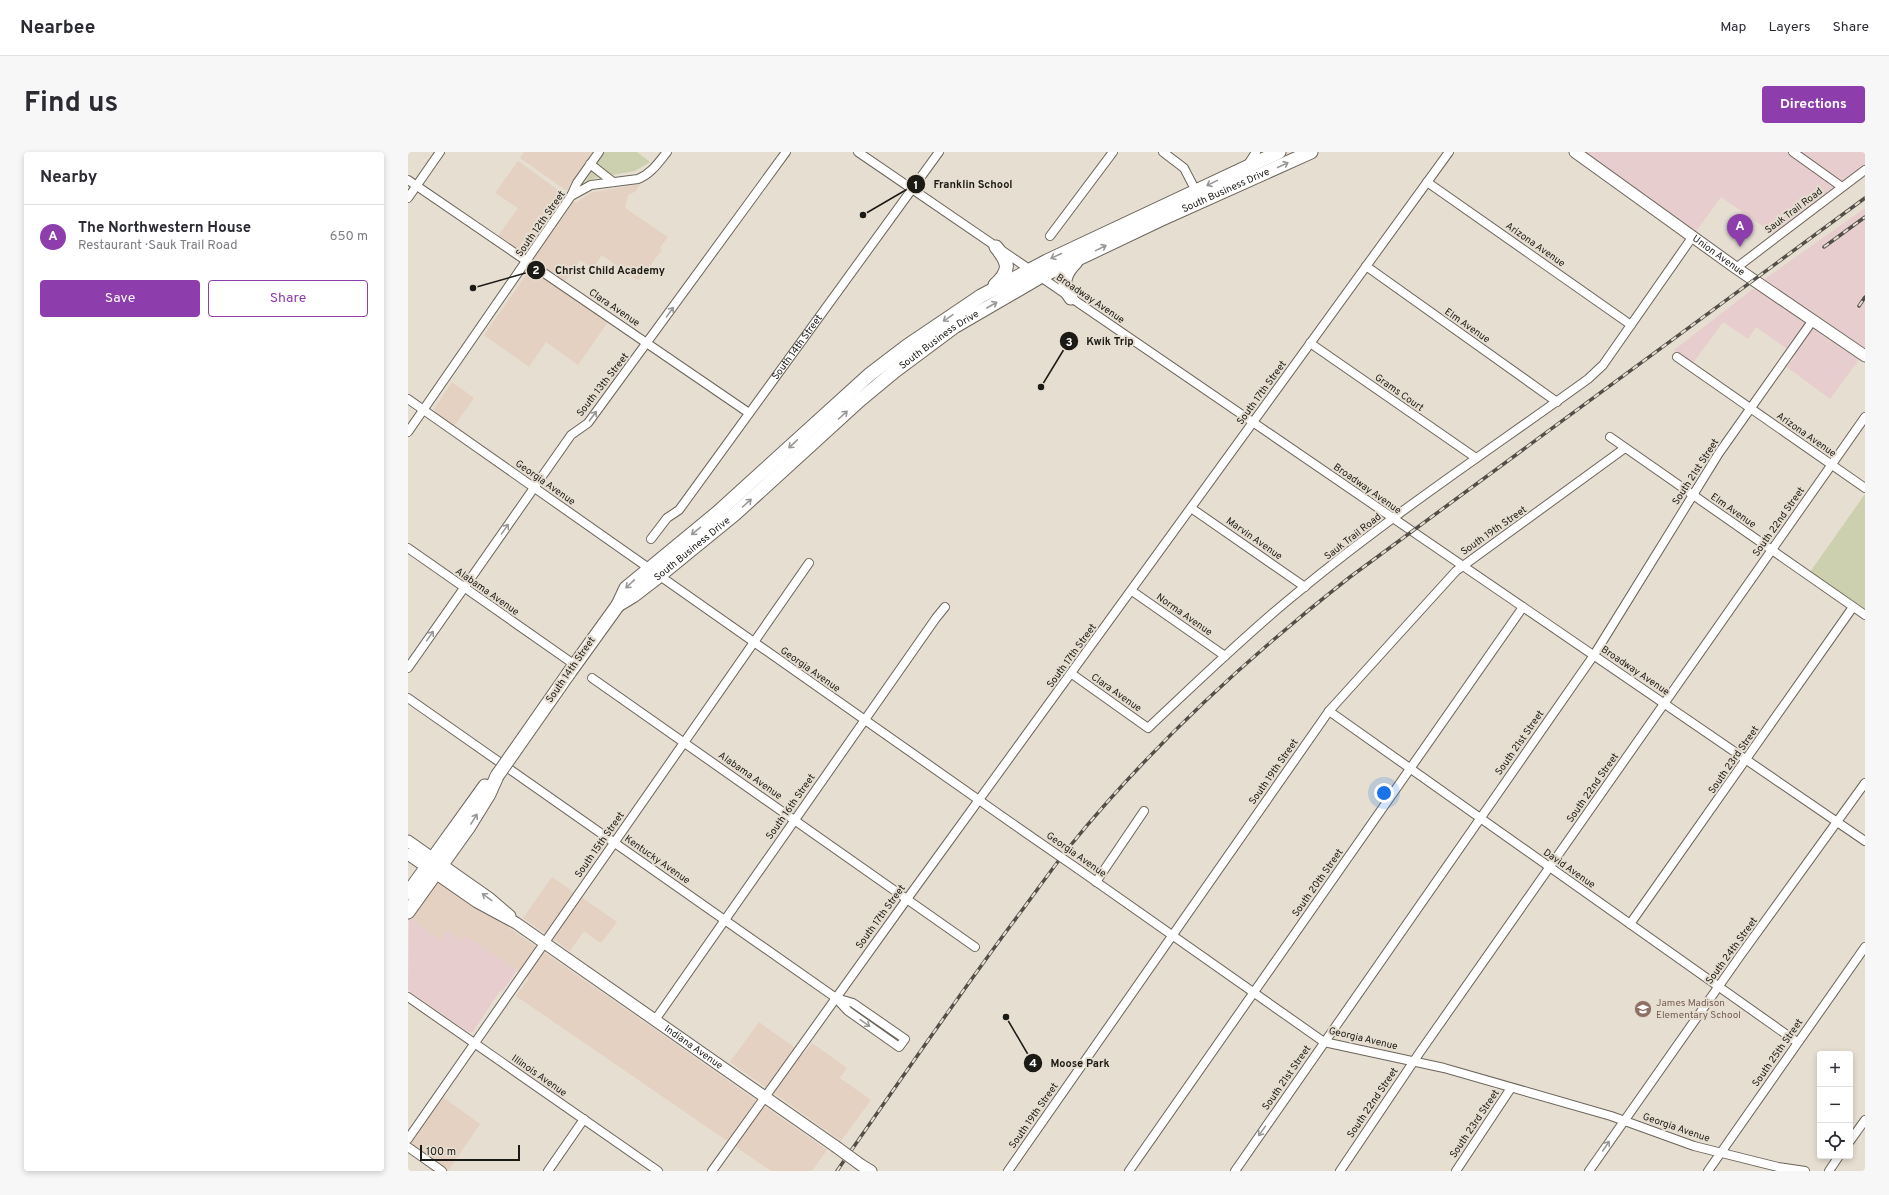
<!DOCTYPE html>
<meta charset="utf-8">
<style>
body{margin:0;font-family:Overpass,sans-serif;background:#f7f7f7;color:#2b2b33}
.controls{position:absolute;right:12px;bottom:12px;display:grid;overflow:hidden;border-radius:4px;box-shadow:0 2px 6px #0003}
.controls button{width:36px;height:36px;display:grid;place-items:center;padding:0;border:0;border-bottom:1px solid #e1e1e2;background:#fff;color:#2b2b33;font:20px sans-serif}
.scale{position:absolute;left:12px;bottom:10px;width:100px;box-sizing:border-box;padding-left:4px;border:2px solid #1c1a15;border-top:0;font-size:11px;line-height:14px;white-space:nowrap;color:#1c1a15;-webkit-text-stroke:3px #e6ded1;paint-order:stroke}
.you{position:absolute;left:976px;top:641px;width:14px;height:14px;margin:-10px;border:3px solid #fff;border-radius:50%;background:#1a73e8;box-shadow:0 0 0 6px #1a73e833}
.badge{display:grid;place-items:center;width:26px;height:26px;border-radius:50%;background:#8d3dac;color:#fff;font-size:13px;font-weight:700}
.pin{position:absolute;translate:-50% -33px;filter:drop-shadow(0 1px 2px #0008)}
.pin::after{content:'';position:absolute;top:21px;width:14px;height:12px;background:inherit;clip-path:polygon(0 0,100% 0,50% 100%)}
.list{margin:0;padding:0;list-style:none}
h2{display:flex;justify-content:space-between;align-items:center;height:52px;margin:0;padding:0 16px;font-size:17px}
h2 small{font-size:13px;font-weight:400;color:#7c7c81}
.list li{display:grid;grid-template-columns:26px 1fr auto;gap:12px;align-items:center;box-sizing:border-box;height:64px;padding:0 16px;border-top:1px solid #e1e1e2}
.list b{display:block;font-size:15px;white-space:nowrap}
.list p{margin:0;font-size:13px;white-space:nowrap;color:#7c7c81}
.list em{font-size:13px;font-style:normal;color:#7c7c81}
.actions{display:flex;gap:8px;padding:12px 16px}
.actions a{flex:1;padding:9px 0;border:1px solid #8d3dac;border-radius:4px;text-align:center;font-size:14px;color:#8d3dac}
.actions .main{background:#8d3dac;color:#fff}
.icon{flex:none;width:22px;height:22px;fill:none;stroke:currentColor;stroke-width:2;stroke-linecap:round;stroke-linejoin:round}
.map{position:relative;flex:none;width:1457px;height:1019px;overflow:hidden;border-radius:4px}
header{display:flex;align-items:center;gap:24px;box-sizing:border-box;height:56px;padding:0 20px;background:#fff;border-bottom:1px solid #e1e1e2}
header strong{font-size:19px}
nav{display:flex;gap:22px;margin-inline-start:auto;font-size:14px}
.intro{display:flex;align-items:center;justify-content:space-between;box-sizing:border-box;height:96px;padding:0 24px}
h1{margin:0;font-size:28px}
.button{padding:10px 18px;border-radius:4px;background:#8d3dac;color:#fff;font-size:14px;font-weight:700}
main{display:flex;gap:24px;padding:0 24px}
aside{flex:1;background:#fff;border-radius:4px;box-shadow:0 2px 6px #0003}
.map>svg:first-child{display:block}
.commercial{fill:#e4d1c1}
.industrial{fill:#e8cdcf}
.green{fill:#cdd0ae}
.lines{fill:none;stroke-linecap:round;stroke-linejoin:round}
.street-casing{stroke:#6b645a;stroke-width:10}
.secondary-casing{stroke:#6b645a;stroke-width:13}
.primary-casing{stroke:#6b645a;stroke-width:15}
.street{stroke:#fff;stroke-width:8}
.secondary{stroke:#fff;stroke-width:11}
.primary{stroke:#fff;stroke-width:13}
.rail-casing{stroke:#534f48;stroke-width:3.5}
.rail{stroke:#e6ded1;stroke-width:2;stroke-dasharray:6;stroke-linecap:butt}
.street-bridge-casing{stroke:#6b645a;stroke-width:10;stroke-linecap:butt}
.secondary-bridge-casing{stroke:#6b645a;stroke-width:13;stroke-linecap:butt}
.primary-bridge-casing{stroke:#6b645a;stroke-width:15;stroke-linecap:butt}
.street-bridge{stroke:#fff;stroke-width:8}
.secondary-bridge{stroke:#fff;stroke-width:11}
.primary-bridge{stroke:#fff;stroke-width:13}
.oneway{stroke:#999896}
.labels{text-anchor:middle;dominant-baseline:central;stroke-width:4;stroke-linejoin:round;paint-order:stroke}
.street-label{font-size:10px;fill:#1c1a15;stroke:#e6ded1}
.education-label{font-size:10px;fill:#785e54;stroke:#e6ded1;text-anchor:start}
.leader{fill:none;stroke:#1c1a15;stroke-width:1.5}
.callout-dot{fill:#1c1a15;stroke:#e6ded1;stroke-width:1.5}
.mark-label{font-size:12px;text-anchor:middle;font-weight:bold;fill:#fff}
.callout-label{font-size:11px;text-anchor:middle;font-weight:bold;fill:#1c1a15;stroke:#e6ded1;stroke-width:4;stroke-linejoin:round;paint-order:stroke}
</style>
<header>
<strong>Nearbee</strong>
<nav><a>Map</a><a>Layers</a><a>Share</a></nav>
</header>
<div class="intro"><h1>Find us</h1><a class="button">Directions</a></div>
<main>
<aside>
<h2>Nearby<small></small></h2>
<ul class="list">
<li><span class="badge">A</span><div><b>The Northwestern House</b><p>Restaurant · Sauk Trail Road</p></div><em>650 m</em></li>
</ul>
<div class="actions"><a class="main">Save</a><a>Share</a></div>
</aside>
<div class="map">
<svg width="1457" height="1019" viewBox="0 0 1457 1019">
<rect width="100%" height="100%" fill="#e6ded1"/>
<g class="commercial">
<path d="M116,0H185L159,39L112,6Z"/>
<path d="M110,9L168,51L182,41L232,32L228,39L220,43L217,56L260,85L252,96L254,98L230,129L194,103L185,116L172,108L152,137L200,170L170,213L138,190L121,215L76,183L127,110L90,84L110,56L87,41Z"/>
<path d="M44,230L66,246L46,274L28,261L26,257Z"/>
<path d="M144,725L209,770L193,791L176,779L162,799L115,766Z"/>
<path d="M30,730L93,770L419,998L404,1019H363L108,844L121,826L58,784L55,789L32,788L1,766Z"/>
<path d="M351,870L396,902L404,891L439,916L432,926L463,948L433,989L322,910Z"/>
<path d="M31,942L72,972L40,1019H34L0,995V987Z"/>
</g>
<g class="industrial">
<path d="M1167,0H1457V18L1369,84L1313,45L1285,84Z"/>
<path d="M1457,56V204L1351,131Z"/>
<path d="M1346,136L1451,208L1422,247L1379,215L1388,203L1348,175L1340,187L1315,170L1285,211L1266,198Z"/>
<path d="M1,766L32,788L39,778L55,789L58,784L109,818L96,837L91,840L65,880H60L0,838Z"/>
</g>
<g class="green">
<path d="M195,0H229L242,10L227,19L187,26L177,30Z"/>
<path d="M1457,342V457L1402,420Z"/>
</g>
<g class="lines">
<g class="street-casing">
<g id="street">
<path d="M450,0L1457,689"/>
<path d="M755,0L776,16L790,43"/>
<path d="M1385,0L1434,35"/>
<path d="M182,12L205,30"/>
<path d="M839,14L848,0"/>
<path d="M0,28L341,261"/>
<path d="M1019,30L1223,173"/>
<path d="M163,44L169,31L191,0"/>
<path d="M0,46L32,0"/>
<path d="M642,84L705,0"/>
<path d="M958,114L1149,250"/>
<path d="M1328,116L1457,18"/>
<path d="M902,191L1068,306"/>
<path d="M1269,205L1457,336"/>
<path d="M0,247L605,672"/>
<path d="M0,280L163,44L183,33L230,27C243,22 250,11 259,0"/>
<path d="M1202,285L1457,463"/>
<path d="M783,356L897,435"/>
<path id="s1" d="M243,387L259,366L271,358L531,0"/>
<path d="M0,396L167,513"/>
<path d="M724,439L817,504"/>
<path d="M0,516L163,283L180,271L378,0"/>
<path d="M664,522L740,576C786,533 830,490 878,450C974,369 1079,300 1180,227L1195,213L1285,84"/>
<path d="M184,526L567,795"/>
<path d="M0,546L428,846L440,859L491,895L497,887L445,851L428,846"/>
<path d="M921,559L1389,890"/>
<path d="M670,717L916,890L1036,916L1203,964L1286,994L1370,1015L1397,1019"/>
<path d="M688,730L736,659"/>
<path d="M1222,772L1445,455"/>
<path d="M0,845L250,1019"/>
<path d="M247,868L528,466L537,455"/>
<path d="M0,987L401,411"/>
<path d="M1442,989L1457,968"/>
<path d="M0,995L34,1019"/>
<path d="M140,1019L176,967"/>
<path d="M304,1019L499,747L1041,0"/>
<path d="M600,1019L921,559L1048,419L1217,296"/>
<path d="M721,1019L1115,455"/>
<path d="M827,1019L1186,503L1311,301L1405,168"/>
<path d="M932,1019L1012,900L1457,265"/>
<path d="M1048,1019L1103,936"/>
<path d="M1181,1019L1332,804L1457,631"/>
<path d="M1300,1019L1457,795"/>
<path d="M1421,1019L1431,1004"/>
</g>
</g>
<g class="secondary-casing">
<g id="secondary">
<path id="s2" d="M1167,0L1328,116L1457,204"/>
<path d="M0,689L81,746L102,764"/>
<path id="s3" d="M0,702L69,750L108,771L427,994"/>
<path d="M453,1013L463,1019"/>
</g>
</g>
<g class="primary-casing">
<g id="primary">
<path d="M587,133C603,118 601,111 588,95"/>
<path d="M663,146C652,132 657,121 668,110"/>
<path id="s4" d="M210,453L225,444L251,424L327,362L452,248L487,219L546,175L632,125L754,67L903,0"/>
<path d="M161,521L210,453L218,436L309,361L461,223L499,194L573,144L639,109L871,0"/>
<path d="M0,741L77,634"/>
<path d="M0,760L60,676L81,642L89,624"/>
</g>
</g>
<use href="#street" class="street"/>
<use href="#secondary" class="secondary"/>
<use href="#primary" class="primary"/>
<g class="rail-casing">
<g id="rail">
<path d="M1416,95L1457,65"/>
<path d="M1451,154L1457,145"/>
<path d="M429,1019C486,937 543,854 603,773C623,747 642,719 662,694C744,593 840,505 942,425L1457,46"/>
</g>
</g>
<use href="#rail" class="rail"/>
<g class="street-bridge-casing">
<path id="street-bridge" d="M605,672L670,717"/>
</g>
<g class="secondary-bridge-casing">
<path id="secondary-bridge" d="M427,994L453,1013"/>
</g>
<g class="primary-bridge-casing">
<path id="primary-bridge" d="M89,624L161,521"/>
</g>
<use href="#street-bridge" class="street-bridge"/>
<use href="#secondary-bridge" class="secondary-bridge"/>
<use href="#primary-bridge" class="primary-bridge"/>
</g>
<defs><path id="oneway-shaft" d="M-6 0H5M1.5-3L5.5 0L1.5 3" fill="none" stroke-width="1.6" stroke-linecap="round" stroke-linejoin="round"/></defs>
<g class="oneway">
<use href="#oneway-shaft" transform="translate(875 13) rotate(-25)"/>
<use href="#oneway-shaft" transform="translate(804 31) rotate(154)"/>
<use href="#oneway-shaft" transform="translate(693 96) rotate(-26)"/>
<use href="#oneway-shaft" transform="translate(648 104) rotate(155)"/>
<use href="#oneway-shaft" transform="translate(584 153) rotate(-30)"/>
<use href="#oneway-shaft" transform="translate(262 160) rotate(-54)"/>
<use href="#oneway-shaft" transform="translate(540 166) rotate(146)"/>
<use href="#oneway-shaft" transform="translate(435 263) rotate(-42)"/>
<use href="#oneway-shaft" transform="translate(185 264) rotate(-53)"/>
<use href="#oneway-shaft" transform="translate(385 292) rotate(137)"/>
<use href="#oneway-shaft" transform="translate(339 351) rotate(-42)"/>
<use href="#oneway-shaft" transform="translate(97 377) rotate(-55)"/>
<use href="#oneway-shaft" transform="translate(288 379) rotate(140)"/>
<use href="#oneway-shaft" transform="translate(222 432) rotate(136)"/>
<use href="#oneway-shaft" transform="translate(22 484) rotate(-55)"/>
<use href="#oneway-shaft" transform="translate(66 667) rotate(-58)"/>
<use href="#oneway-shaft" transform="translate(79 745) rotate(-144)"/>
<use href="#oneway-shaft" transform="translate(457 871) rotate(35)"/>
<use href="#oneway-shaft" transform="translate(854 979) rotate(125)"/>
<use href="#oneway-shaft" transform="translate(1198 994) rotate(-56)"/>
</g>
<defs>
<g id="school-disc" transform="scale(0.9)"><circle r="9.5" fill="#8d6e63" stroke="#e6ded1"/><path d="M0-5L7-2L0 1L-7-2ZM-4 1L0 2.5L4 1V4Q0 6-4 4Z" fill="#fff"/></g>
</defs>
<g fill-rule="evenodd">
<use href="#school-disc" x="1235" y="857"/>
</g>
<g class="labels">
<g class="street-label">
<text stroke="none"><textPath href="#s4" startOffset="741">South Business Drive</textPath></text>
<text transform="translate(1386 59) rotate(-37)">Sauk Trail Road</text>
<text transform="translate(133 72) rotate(-55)">South 12th Street</text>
<text transform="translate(1127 93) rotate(35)">Arizona Avenue</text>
<text stroke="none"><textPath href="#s2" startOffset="177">Union Avenue</textPath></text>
<text transform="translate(682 147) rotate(34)">Broadway Avenue</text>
<text transform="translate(206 156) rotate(34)">Clara Avenue</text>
<text transform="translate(1059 174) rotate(35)">Elm Avenue</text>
<text stroke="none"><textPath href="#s4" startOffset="417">South Business Drive</textPath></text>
<text stroke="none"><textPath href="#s1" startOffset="242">South 14th Street</textPath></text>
<text transform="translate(195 233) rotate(-52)">South 13th Street</text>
<text transform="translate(854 241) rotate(-54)">South 17th Street</text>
<text transform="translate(991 241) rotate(35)">Grams Court</text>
<text transform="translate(1398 283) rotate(35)">Arizona Avenue</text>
<text transform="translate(1288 320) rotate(-57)">South 21st Street</text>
<text transform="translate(137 331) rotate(35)">Georgia Avenue</text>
<text transform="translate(959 337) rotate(35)">Broadway Avenue</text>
<text transform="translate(1325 359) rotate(35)">Elm Avenue</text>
<text transform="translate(1371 370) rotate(-55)">South 22nd Street</text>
<text transform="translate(1086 379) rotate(-35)">South 19th Street</text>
<text transform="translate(945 385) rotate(-38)">Sauk Trail Road</text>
<text transform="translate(846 387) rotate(35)">Marvin Avenue</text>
<text stroke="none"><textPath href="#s4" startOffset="93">South Business Drive</textPath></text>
<text transform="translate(79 440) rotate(35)">Alabama Avenue</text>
<text transform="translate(776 463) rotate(35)">Norma Avenue</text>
<text transform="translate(664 504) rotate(-54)">South 17th Street</text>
<text transform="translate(163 518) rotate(-55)">South 14th Street</text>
<text transform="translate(402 518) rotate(35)">Georgia Avenue</text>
<text transform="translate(1227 519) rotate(34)">Broadway Avenue</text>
<text transform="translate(708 541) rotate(35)">Clara Avenue</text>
<text transform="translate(1112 591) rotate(-55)">South 21st Street</text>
<text transform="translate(1326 608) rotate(-55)">South 23rd Street</text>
<text transform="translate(866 620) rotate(-55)">South 19th Street</text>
<text transform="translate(342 624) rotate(35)">Alabama Avenue</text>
<text transform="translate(1185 636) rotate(-55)">South 22nd Street</text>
<text transform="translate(383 655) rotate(-55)">South 16th Street</text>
<text transform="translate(192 693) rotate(-55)">South 15th Street</text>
<text transform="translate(668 703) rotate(35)">Georgia Avenue</text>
<text transform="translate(249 708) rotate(35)">Kentucky Avenue</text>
<text transform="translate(1161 717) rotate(35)">David Avenue</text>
<text transform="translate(910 731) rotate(-55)">South 20th Street</text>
<text transform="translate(473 765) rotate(-54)">South 17th Street</text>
<text transform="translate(1324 799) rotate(-54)">South 24th Street</text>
<text transform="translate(955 887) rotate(13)">Georgia Avenue</text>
<text stroke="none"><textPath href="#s3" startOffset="345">Indiana Avenue</textPath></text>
<text transform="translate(1370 901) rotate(-55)">South 25th Street</text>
<text transform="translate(131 924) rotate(35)">Illinois Avenue</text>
<text transform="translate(879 926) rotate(-55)">South 21st Street</text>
<text transform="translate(965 951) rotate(-56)">South 22nd Street</text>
<text transform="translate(626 964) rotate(-55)">South 19th Street</text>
<text transform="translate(1067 972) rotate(-56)">South 23rd Street</text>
<text transform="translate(1268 976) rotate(19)">Georgia Avenue</text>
</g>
<g class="education-label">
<text x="1248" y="851">James Madison<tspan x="1248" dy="12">Elementary School</tspan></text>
</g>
</g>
<path class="leader" d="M455 63L508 32M65 136L128 118M633 235L661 189M598 865L625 911"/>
<g class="callout-dot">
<circle cx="455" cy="63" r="4"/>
<circle cx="65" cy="136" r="4"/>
<circle cx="633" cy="235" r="4"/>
<circle cx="598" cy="865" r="4"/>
<circle cx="508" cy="32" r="10"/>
<circle cx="128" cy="118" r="10"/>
<circle cx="661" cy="189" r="10"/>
<circle cx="625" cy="911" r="10"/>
</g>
<g class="mark-label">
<text x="508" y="37">1</text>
<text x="128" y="122">2</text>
<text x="661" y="194">3</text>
<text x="625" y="915">4</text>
</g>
<g class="callout-label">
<text x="565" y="36">Franklin School</text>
<text x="202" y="122">Christ Child Academy</text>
<text x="702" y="193">Kwik Trip</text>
<text x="672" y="915">Moose Park</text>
</g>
</svg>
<div class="controls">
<button>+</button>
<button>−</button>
<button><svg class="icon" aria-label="locate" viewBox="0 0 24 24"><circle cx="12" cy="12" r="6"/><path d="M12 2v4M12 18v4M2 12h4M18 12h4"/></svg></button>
</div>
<div class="scale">100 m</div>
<div class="you"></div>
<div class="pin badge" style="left:1332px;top:95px">A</div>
</div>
</main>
